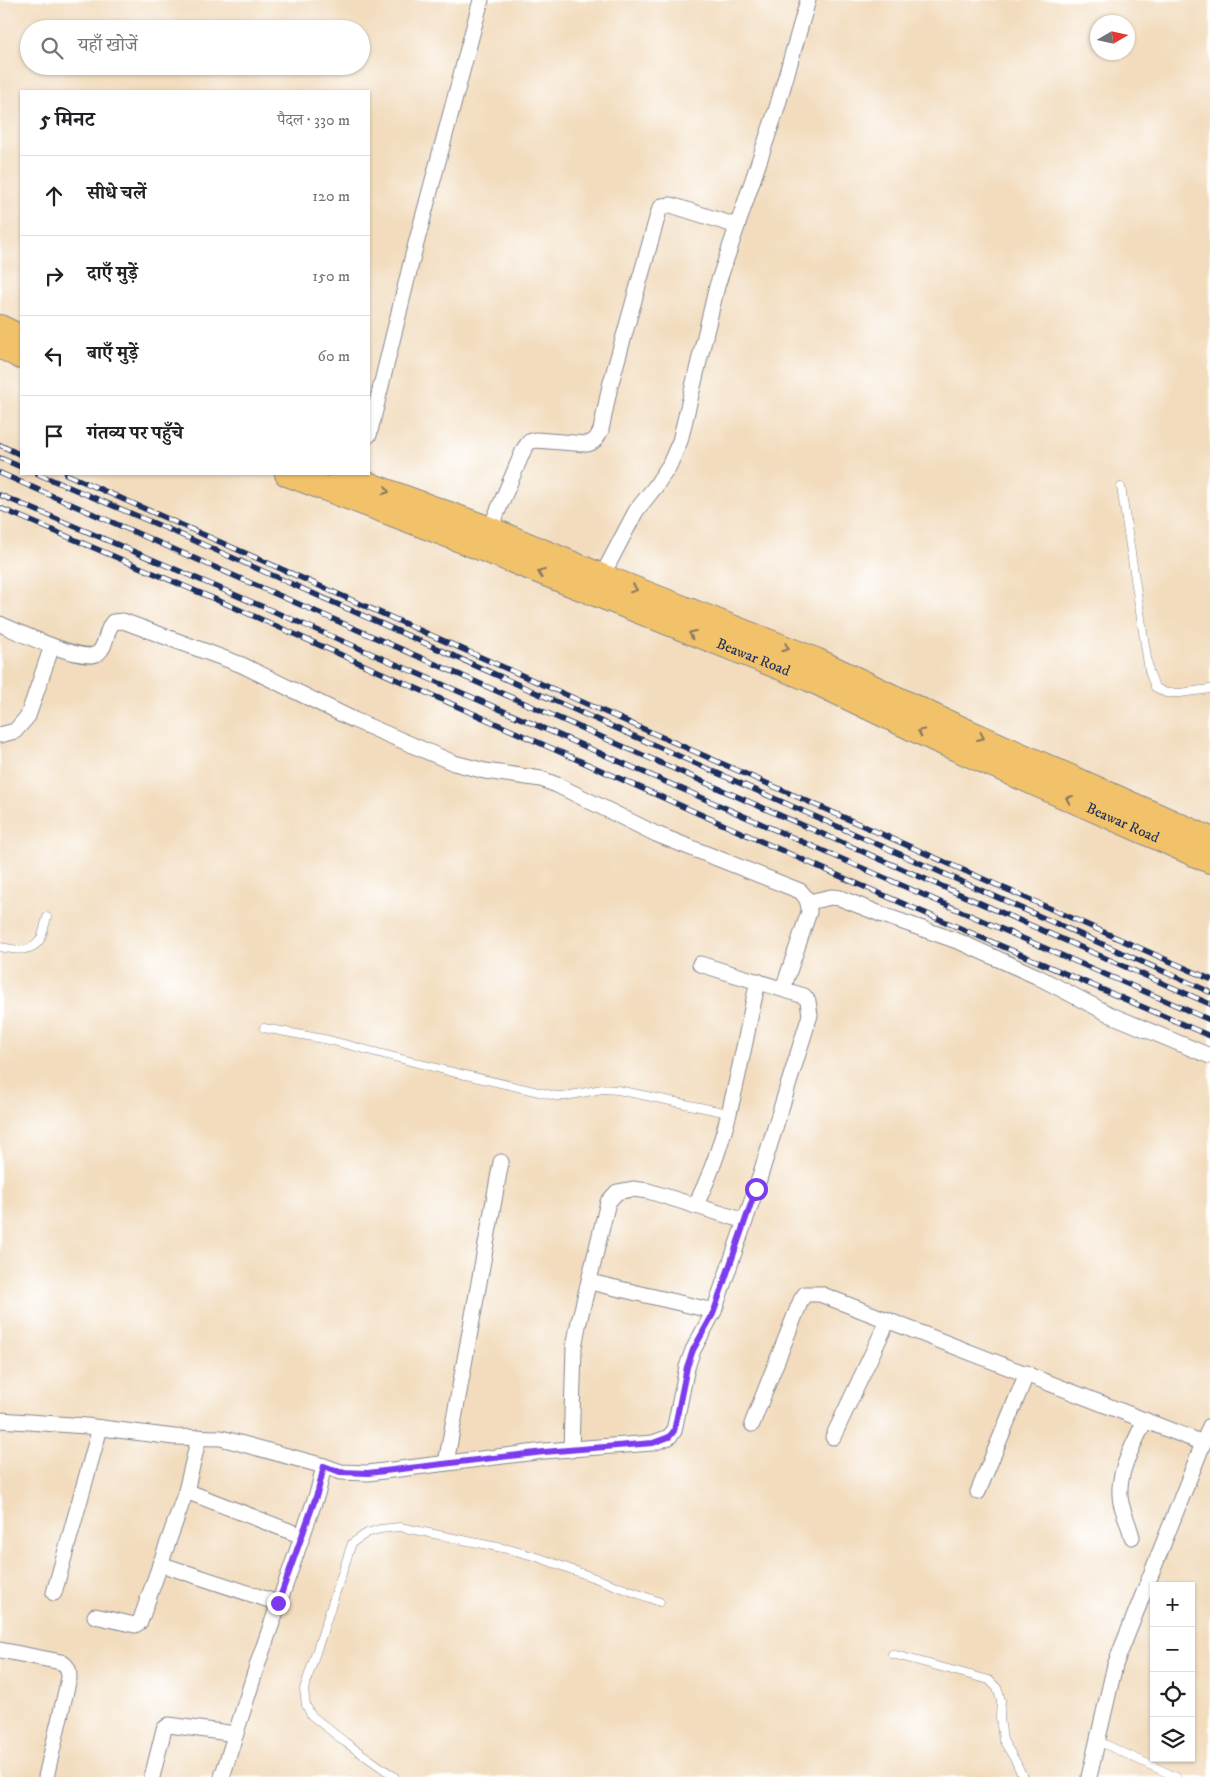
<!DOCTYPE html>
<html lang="hi">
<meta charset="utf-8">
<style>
body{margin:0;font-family:"IM FELL DW Pica","Noto Serif Devanagari",serif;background:#f2f2f2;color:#202124}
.controls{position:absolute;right:15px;bottom:15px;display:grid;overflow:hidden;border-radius:0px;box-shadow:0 1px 4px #0004}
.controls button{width:45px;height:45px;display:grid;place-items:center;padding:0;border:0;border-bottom:1px solid #e0e0e0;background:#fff;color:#202124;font:25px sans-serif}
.compass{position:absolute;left:1090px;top:15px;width:45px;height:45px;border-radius:50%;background:#fff;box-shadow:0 1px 4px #0004;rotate:81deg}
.stop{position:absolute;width:15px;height:15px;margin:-11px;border:4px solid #7c3aed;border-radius:50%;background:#fff}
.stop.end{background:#7c3aed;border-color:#fff;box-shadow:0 1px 5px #0008}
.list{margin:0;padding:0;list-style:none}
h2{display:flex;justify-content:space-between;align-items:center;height:65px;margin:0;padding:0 20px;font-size:21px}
h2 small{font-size:16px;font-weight:400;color:#757577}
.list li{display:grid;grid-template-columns:32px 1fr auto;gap:15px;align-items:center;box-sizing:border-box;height:80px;padding:0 20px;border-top:1px solid #e0e0e0}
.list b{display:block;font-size:19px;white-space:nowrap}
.list em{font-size:16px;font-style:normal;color:#757577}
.icon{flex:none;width:28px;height:28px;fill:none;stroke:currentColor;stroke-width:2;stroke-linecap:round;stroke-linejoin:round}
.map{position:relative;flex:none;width:1210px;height:1777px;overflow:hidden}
.search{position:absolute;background:#fff;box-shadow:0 1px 4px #0004;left:20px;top:20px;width:350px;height:55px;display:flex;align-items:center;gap:12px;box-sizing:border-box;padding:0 18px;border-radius:28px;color:#757577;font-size:19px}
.panel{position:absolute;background:#fff;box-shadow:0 1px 4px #0004;left:20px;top:90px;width:350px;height:385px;border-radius:0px}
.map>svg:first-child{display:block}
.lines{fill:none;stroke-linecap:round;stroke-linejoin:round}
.lane-casing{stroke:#86868e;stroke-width:9}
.street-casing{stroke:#86868e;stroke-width:17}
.primary-casing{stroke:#86868e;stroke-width:26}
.lane{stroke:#fff;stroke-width:8}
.street{stroke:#fff;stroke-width:15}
.primary{stroke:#f2c26a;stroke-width:24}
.rail-casing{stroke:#1b2f5e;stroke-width:5.5}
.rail{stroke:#fff;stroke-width:4;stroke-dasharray:11;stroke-linecap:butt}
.oneway{stroke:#867864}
.route{stroke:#7c3aed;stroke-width:6}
.labels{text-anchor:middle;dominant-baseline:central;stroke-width:5;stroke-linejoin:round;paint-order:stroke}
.street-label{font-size:15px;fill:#1b2f5e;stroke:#fff}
</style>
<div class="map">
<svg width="1210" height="1777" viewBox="0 0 1210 1777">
<rect width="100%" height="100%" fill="#fff"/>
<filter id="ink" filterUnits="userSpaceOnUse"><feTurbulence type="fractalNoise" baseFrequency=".02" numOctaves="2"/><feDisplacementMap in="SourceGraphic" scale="10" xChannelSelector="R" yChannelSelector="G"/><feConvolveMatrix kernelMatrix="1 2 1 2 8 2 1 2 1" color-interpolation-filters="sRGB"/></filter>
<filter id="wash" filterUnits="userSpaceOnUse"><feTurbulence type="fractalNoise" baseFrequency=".0096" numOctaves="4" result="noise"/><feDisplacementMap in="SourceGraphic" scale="20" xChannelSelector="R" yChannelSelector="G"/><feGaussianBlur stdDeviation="1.12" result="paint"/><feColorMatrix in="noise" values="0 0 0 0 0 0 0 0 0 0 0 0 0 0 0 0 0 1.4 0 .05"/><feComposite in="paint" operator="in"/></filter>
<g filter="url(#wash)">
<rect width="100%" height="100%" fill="#f2dcbd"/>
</g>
<g filter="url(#ink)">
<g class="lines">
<g class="lane-casing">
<g id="lane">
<path d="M1121,487L1149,671L1155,687L1166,693H1180L1210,689"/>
<path d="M0,947C12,949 30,954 39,941C43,936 45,924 47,917"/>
<path d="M264,1028L329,1040L448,1071L556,1096H566L602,1089L618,1090L728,1113"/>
<path d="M892,1654L989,1680L997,1688L1001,1700L1000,1718L1003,1740L1015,1760L1023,1777"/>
<path d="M1098,1741L1176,1777"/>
<path d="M395,1777L345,1742L311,1715L306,1705L304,1689L352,1543L367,1533L380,1529L400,1527L512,1550L540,1558L660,1602"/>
</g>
</g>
<g class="street-casing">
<g id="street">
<path d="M369,435L413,255L481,0"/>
<path d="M490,529L524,449L529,442L536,440L587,444C595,442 597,438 601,430L610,386L659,211L662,206L671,205L737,226"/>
<path d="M602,576L636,511L655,487L669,466L680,441L717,286L776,111L808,0"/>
<path d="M0,624C16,631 85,664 98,653C107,646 105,631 113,622L123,621L242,665L354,720L454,763L485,771L541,779L557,785L656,834L800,891C807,898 809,902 809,912L783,989"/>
<path d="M0,735L15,731L28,716L52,646"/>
<path d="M809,902L831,897L840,898L883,915L960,942L1036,976L1111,1015L1210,1056"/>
<path d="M695,1206C730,1139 741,1055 758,981"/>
<path d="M590,1282L714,1311"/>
<path d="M0,1420L86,1426L174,1437L221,1438L324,1466"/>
<path d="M752,1424L801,1300L805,1294H820L1203,1443"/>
<path d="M833,1437L888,1320"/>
<path d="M571,1450L574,1347L578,1326L608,1202L617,1192L633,1189L648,1191L745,1221"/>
<path d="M446,1463L501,1162"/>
<path d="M186,1491L302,1536"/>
<path d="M978,1492L1027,1373"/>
<path d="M1132,1537C1129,1525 1124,1514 1121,1503C1115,1474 1134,1445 1145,1420"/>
<path d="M160,1564L278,1603"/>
<path d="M54,1593L100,1428"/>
<path d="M95,1616L135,1625L140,1622L186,1491L199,1437"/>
<path d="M0,1650L61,1662C68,1666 69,1670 69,1678L46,1777"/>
<path d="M152,1777L164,1729L169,1725L236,1734"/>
<path d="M222,1777L258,1663L318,1491L324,1466L341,1472L368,1473L544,1451L653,1443L669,1437L674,1431L687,1367L693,1350L714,1311L756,1189L810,1015L808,1001L804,996L700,964"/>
<path d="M1089,1777L1115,1665L1210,1426"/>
</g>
</g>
<g class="primary-casing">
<g id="primary">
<path d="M0,327L21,337"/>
<path d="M0,346L21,357"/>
<path id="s1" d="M287,474L445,534L809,679L934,739L1210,861"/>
<path d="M340,474L490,529L602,576L816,660L942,720L1210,839"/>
</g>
</g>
<use href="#lane" class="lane"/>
<use href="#street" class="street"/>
<use href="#primary" class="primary"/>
<g class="rail-casing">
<g id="rail">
<path d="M0,445L21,455"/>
<path d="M0,458L21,467"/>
<path d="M0,473L1210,1004"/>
<path d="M38,474L168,529L1210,992"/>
<path d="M66,474L1210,979"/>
<path d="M0,495C405,665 807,845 1210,1020"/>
<path d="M0,508L231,606L844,878L1210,1036"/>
</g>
</g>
<use href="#rail" class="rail"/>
</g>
<defs><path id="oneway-chevron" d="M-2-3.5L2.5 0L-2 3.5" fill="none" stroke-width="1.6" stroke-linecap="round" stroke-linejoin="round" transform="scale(1.25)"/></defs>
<g class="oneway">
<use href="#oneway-chevron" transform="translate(386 491) rotate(20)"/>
<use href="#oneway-chevron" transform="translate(541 573) rotate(-158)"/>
<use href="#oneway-chevron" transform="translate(634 589) rotate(21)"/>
<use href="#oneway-chevron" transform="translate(692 634) rotate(-158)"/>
<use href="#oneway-chevron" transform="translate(786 648) rotate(21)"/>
<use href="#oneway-chevron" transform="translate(921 732) rotate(-154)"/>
<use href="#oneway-chevron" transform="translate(981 737) rotate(24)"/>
<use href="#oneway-chevron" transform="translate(1069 799) rotate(-156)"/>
</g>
</g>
<g class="lines" filter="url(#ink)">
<path class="route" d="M278,1603L318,1491L324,1466L340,1472L368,1473L544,1452L653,1443L669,1437L674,1431L687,1367L693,1350L713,1314L756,1189"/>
</g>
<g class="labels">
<g class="street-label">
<text stroke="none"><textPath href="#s1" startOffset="501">Beawar Road</textPath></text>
<text stroke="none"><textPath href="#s1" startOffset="906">Beawar Road</textPath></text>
</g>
</g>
</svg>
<div class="controls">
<button>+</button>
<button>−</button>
<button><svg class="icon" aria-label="locate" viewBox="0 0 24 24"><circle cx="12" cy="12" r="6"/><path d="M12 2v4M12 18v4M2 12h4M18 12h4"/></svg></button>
<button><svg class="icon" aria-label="layers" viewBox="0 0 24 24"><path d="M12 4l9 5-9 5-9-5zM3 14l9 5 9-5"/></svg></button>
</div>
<svg class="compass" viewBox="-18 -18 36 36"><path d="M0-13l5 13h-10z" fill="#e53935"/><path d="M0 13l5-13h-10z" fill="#757577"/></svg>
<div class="stop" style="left:756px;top:1189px"></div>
<div class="stop end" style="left:278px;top:1603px"></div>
<div class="search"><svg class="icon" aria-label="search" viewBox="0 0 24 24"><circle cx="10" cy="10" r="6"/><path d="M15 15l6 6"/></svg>यहाँ खोजें</div>
<section class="panel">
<h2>5 मिनट<small>पैदल · 330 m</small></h2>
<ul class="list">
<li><svg class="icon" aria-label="ahead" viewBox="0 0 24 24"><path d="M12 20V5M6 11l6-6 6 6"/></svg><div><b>सीधे चलें</b></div><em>120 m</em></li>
<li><svg class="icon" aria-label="right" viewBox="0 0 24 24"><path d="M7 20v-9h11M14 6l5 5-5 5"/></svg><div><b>दाएँ मुड़ें</b></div><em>150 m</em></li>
<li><svg class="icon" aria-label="left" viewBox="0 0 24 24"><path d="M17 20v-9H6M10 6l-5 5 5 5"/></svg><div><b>बाएँ मुड़ें</b></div><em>60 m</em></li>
<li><svg class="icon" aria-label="arrive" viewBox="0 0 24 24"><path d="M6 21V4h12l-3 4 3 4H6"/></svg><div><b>गंतव्य पर पहुँचे</b></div></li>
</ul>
</section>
</div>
